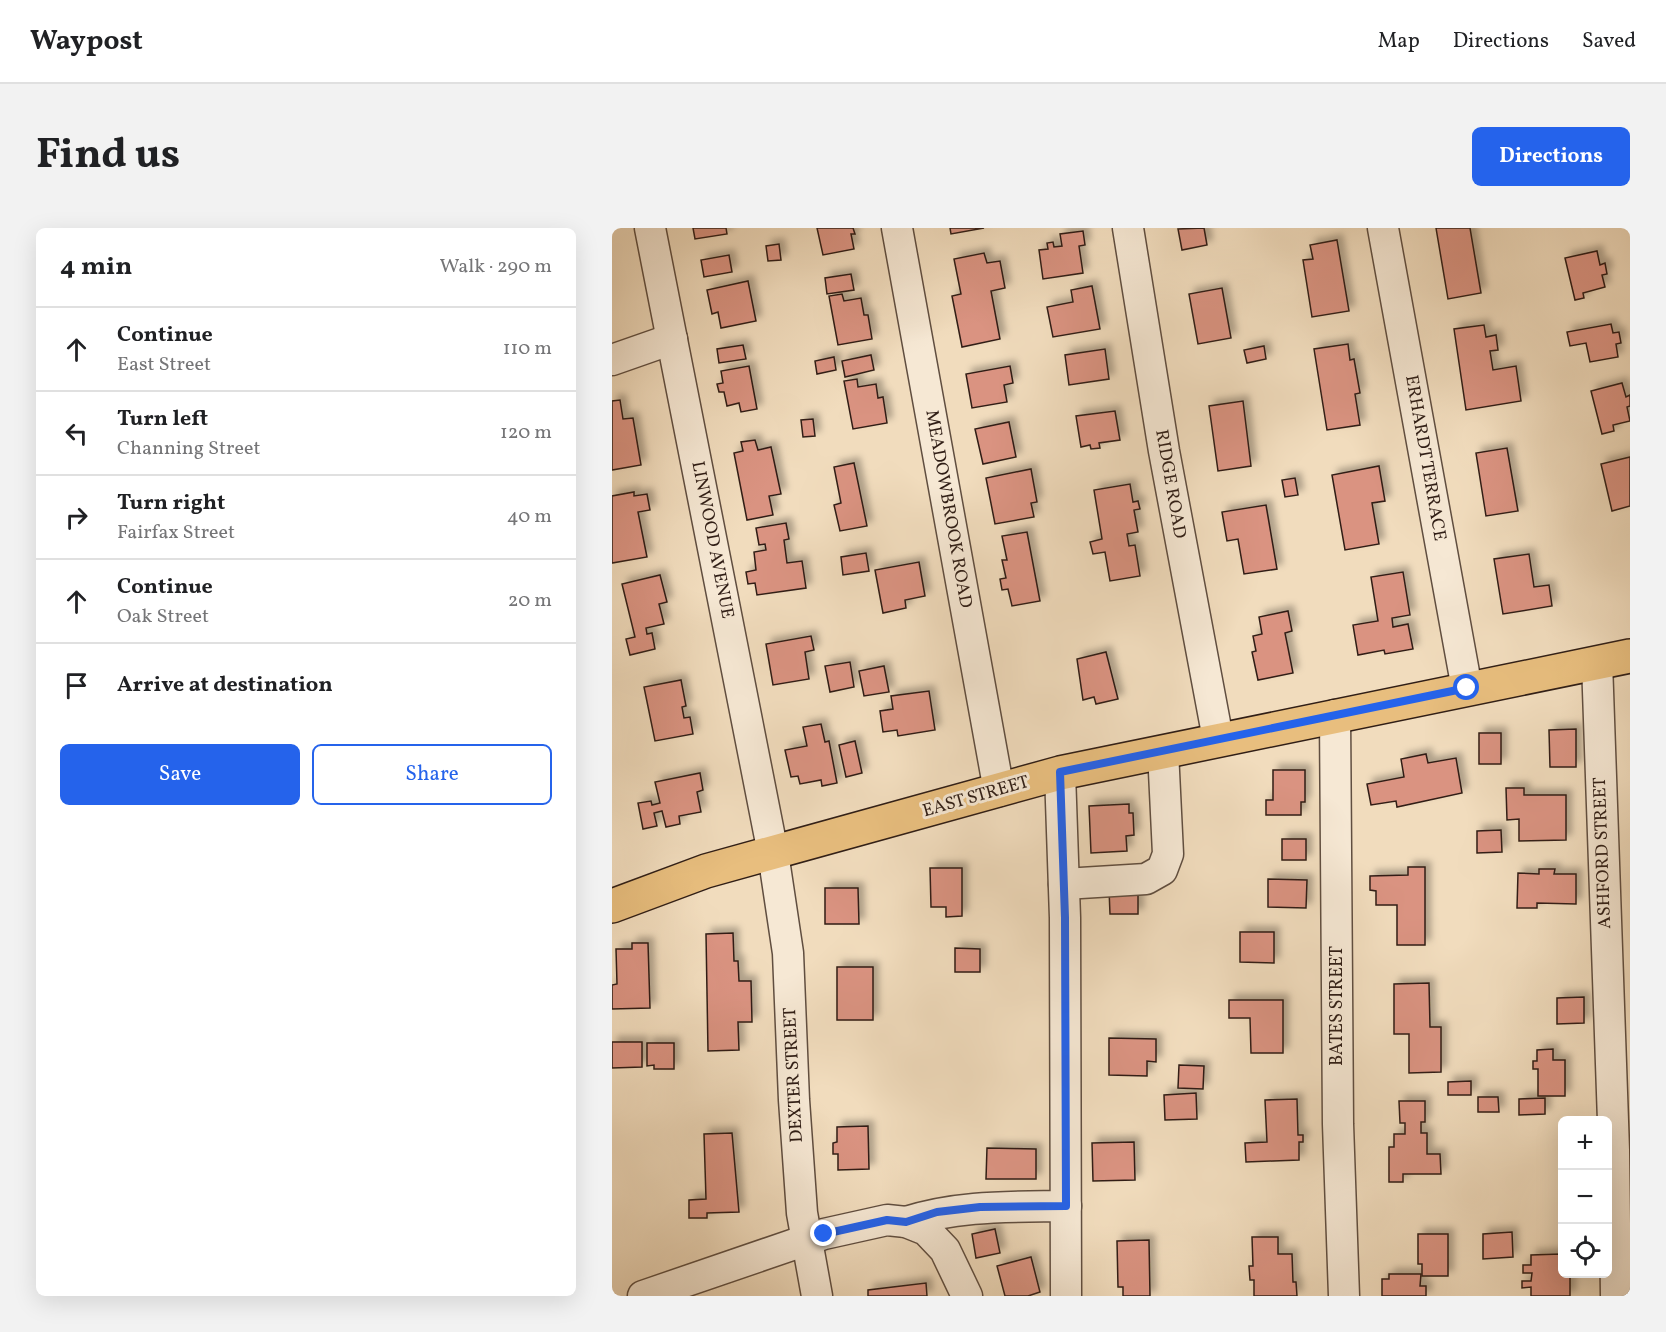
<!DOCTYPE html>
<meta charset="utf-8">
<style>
body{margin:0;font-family:Vollkorn,serif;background:#f2f2f2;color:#202124}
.controls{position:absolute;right:18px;bottom:18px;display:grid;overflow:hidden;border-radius:9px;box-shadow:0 6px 24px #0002}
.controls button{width:54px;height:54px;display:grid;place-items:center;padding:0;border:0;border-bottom:2px solid #e0e0e0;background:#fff;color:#202124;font:30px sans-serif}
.stop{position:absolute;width:18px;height:18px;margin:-14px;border:4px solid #2563eb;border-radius:50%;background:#fff}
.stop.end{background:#2563eb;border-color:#fff;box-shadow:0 2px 6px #0008}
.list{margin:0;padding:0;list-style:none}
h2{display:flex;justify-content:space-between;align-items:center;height:78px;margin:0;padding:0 24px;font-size:26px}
h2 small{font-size:20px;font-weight:400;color:#757577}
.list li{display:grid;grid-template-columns:39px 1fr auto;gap:18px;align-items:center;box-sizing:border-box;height:84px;padding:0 24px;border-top:2px solid #e0e0e0}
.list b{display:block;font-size:22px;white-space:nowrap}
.list p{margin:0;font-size:20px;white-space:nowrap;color:#757577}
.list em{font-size:20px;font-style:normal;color:#757577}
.actions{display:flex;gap:12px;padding:18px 24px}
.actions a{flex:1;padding:14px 0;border:2px solid #2563eb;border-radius:9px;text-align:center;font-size:21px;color:#2563eb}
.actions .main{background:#2563eb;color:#fff}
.icon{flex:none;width:33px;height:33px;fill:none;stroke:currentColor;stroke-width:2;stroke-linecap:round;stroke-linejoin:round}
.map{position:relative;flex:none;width:1018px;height:1068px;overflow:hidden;border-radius:9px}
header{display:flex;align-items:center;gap:36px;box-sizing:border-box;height:84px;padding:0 30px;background:#fff;border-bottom:2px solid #e0e0e0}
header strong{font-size:28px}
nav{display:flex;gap:33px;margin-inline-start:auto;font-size:21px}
.intro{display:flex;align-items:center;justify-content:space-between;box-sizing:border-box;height:144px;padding:0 36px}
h1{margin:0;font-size:42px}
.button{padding:15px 27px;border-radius:9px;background:#2563eb;color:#fff;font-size:21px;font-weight:700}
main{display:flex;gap:36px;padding:0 36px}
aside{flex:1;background:#fff;border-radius:9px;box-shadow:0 6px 24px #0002}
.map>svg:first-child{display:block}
.building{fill:#da9381;stroke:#301e16;stroke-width:1.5;filter:url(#shadow)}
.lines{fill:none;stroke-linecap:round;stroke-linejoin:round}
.minor-casing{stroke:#604e40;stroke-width:33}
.major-casing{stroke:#301e16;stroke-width:36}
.minor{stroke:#f6e8d4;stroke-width:30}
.major{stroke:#e8be7e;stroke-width:33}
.route{stroke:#2563eb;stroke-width:8}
.labels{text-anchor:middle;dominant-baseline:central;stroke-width:6;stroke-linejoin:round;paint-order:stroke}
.street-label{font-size:18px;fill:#301e16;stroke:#f6e8d4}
</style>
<header>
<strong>Waypost</strong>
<nav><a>Map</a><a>Directions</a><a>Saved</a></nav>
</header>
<div class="intro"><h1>Find us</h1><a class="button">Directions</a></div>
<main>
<aside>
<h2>4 min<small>Walk · 290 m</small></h2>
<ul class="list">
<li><svg class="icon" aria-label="ahead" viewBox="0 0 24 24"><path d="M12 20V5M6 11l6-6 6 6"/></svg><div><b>Continue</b><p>East Street</p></div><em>110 m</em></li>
<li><svg class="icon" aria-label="left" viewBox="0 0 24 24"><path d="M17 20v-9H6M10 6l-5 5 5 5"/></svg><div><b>Turn left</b><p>Channing Street</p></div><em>120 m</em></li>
<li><svg class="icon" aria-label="right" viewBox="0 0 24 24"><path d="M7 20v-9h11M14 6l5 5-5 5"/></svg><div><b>Turn right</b><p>Fairfax Street</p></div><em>40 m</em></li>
<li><svg class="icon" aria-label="ahead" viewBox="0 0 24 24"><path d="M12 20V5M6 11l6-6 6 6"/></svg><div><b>Continue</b><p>Oak Street</p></div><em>20 m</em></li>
<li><svg class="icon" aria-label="arrive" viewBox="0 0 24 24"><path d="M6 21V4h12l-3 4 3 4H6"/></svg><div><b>Arrive at destination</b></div></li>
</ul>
<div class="actions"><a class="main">Save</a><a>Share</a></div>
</aside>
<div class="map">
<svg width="1018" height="1068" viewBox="0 0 1018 1068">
<defs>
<filter id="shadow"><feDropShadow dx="5.5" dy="-5.5" stdDeviation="3" flood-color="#0004"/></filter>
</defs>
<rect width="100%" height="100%" fill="#f1dcbd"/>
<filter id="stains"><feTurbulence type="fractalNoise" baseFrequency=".00333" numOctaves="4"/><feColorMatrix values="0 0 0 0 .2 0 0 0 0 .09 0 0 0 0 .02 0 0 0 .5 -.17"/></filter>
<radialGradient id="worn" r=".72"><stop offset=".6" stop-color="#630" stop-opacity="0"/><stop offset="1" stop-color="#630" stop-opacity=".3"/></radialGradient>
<g class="building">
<path d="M81,0H114L115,6L83,11Z"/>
<path d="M205,0H241L243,6H239L242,21L211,27Z"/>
<path d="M338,0H372L339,6Z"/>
<path d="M592,0L595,17L570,22L566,1Z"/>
<path d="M824,0H858L869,65L836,71Z"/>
<path d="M471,3L473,17L467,18L471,45L431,51L427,22L436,21L435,15L441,14L442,19L450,18L448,6Z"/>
<path d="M725,12L737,83L700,89L691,32L701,31L698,17Z"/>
<path d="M167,16L169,32L156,33L154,18Z"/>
<path d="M985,23L988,37L993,35L995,46L990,47L993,59L971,65L972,70L963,72L953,30Z"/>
<path d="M372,25L375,35L388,33L393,60L379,63L388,111L350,119L340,68L349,66L342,31Z"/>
<path d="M117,27L120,44L92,49L89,32Z"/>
<path d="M239,46L242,62L215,66L213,50Z"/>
<path d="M136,53L144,93L109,100L106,84L100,86L95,62Z"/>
<path d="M480,58L488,101L441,109L435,79L461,74L459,62Z"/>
<path d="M610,60L619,110L586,116L577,66Z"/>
<path d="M230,66L232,73L249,70L252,87H256L260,111L226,117L217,68Z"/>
<path d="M999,96L1001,105L1007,104L1009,115L1004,116L1006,129L978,134L974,115L958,118L955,104Z"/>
<path d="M872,97L874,109L884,107L886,122L878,123L881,142L904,138L909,173L854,182L842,101Z"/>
<path d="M736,116L738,132L742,131L748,165L743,166L748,197L715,202L702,121Z"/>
<path d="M131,117L134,131L107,135L105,121Z"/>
<path d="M652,118L654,131L635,135L632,122Z"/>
<path d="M493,121L497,151L457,157L453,127Z"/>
<path d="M259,127L262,142L233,149L230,133Z"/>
<path d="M222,129L224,142L205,146L203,133Z"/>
<path d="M137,138L145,181L129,184L127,175L115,178L112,164H107L105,156L111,155L109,143Z"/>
<path d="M398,138L401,155L392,157L395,174L360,180L354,146Z"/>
<path d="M245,151L246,159L264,156L266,170L271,169L275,195L241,201L232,153Z"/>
<path d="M1010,155L1014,169L1018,167V178L1015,179L1018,193L1001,197L1002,203L990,206L979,163Z"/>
<path d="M8,172L11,191L21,190L29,237L0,242V173Z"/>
<path d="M631,173L639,238L606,243L597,178Z"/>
<path d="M503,183L508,212L487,215L488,220L479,221L478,217L469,219L464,188Z"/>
<path d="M201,191L203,208L191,209L189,192Z"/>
<path d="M397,194L404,229L371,236L363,201Z"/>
<path d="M143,212L146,222L159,219L169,266L157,268L161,287L135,292L122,225L131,223L129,214Z"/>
<path d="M895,220L906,283L874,288L864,225Z"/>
<path d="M1018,229V278L1000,283L989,236Z"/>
<path d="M242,235L255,298L228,303L222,277L229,275L222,239Z"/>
<path d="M767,238L773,273L760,275L767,316L733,322L720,247Z"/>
<path d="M419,241L425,274L419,275L422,289L383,296L374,250Z"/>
<path d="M683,250L686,267L673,269L670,252Z"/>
<path d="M518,256L521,274L526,273L528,281L522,282L526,304L515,306L517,318L523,317L528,348L498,353L493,324L481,326L478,314L490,311L482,262Z"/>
<path d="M22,264V268L35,266L38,282L26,284L35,329L0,335V268Z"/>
<path d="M654,277L665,341L632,346L626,311L615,313L610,284Z"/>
<path d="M174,295L177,311L172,312L175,335L190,333L194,360L145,367L143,355L136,356L134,344L144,342L142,324L154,322L153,316L147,317L144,300Z"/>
<path d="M415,304L428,373L400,378L396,361L390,362L388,351L394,350L390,332H395L390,308Z"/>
<path d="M254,325L257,343L231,347L229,329Z"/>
<path d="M917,326L922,359L937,357L940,378L891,386L882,331Z"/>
<path d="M307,334L313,368L293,372L294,380L271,385L263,342Z"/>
<path d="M791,344L798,387L780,390L781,399L796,396L801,421L773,426L772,422L746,427L741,397L766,393L759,349Z"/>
<path d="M48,347L55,374L47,376L52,396L34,400L35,406L40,405L43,421L18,427L14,411L23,409L10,356Z"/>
<path d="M676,383L680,403L673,405L681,445L646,452L640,424L644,423L641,408L650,406L647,389Z"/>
<path d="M199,408L202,422L193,424L197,451L161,457L154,416Z"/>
<path d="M494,424L506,471L484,476L482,469L471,472L465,431Z"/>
<path d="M238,434L242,459L218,464L213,438Z"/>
<path d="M272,438L277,464L252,468L247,443Z"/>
<path d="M69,452L74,478L70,479L72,490L78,489L81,506L43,513L32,459Z"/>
<path d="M317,463L323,502L286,508L285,502L271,504L268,483L281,481L279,468Z"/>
<path d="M209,496L213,514L217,513L225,555L210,558L209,552L188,556L186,548L179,549L173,522L195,518L191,499Z"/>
<path d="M964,501V539H938L937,502Z"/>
<rect x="867" y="505" width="22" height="31"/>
<path d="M243,513L250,545L234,549L227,517Z"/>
<path d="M814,526L816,535L844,530L850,565L785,579L784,573L759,577L755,556L792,549L789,531Z"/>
<path d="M661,542H693V574H689V587H654V572H661Z"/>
<path d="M88,545L91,562L85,564L89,584L67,588L68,596L54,599L50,583L42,585L45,598L31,601L26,575L39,573L40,577L48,575L43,554Z"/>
<path d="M894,560H912V567H954V612L907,613V591L895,592Z"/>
<path d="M517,576V585H521L522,607L514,608L515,623L479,625L477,578Z"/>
<path d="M889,602L890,624L865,625V603Z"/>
<rect x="670" y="611" width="24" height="21"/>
<path d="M796,639H813V717H785V677H764V663L758,662V648L796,647Z"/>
<path d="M318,640H350V688L334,689V679H319Z"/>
<path d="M927,641H943L942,646H964V676L925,675V680H905L906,645L927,646Z"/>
<path d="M656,651L695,652L694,680L656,679Z"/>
<path d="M213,660H246L247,696H213Z"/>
<path d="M526,660V686H498L497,661Z"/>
<path d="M628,704H662V735L628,734Z"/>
<path d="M121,705L122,733H126L127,753H139L140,794H126L127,822L96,823L94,706Z"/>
<path d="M20,715H36L38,780L0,781V757L5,756L4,721H20Z"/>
<path d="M343,720L368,721V744H343Z"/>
<rect x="225" y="739" width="36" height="53"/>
<path d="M817,755L818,799H829V844L797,845V806H782V756Z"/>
<path d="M972,769V795L945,796V770Z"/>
<path d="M617,772H671V825H639L638,790H617Z"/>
<path d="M497,810L544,811V834L535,833V848L497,847Z"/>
<path d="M0,814H30V839L0,840Z"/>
<path d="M35,815H62V841H42V837L35,838Z"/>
<path d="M941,821V832H953V868H926V841H921V833H925V822Z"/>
<path d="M567,837L592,838L591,861L566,860Z"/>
<path d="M859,853V867H836V854Z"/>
<path d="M584,865L585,891L553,892L552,867Z"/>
<path d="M866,869H886L887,884H866Z"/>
<path d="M933,870V886L907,887V871Z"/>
<path d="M685,871L686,907H691V914H687V932L634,934L633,915L655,914L653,872Z"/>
<path d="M787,873H813V894H809V905H815V926H828L829,946H791V954H777V919H782V906H793V895H788Z"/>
<path d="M256,898L257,941L226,942V926H221V915L225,914V899Z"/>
<path d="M120,905L127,984L95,985V990H77V972L94,971L92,906Z"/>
<path d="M522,914L523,952L481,953L480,915Z"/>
<path d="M375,920L424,921V951H374Z"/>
<path d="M383,1001L388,1025L364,1030L360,1006Z"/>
<path d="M900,1004L901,1029L871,1031V1006Z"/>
<path d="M806,1006H836V1048H810V1036H806Z"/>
<path d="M640,1009H666V1026H680L681,1054H684L685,1068H642V1052H638L637,1038H641Z"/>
<path d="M537,1012L538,1068H511V1059H506L505,1013Z"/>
<path d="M949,1026L951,1046H958V1068H919V1059L910,1060V1053H919L920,1045H911V1037H919V1027Z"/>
<path d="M419,1029L428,1064L416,1068H393L385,1038Z"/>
<path d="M777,1046H809L808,1058H814V1068H770V1051H777Z"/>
<path d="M314,1055L315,1068H256V1062Z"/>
</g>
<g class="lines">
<g class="minor-casing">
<g id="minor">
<path d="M38,0L161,625L176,725L182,872L190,985L205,1068"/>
<path d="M285,0L387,563"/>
<path d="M516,0L552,223L606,511"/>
<path d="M771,0L855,461"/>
<path d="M0,132L60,111"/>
<path d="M985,434L1002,922L1004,1068"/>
<path d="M723,487L726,896L732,1068"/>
<path d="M448,545L453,690L454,1068"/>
<path d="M452,656L534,651L550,642L556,626L551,523"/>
<path d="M294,994C346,977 399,979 454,978"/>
<path d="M31,1068L212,1006L275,992L294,994L314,1002L333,1022L355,1068"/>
</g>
</g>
<g class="major-casing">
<path id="major" d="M0,678L94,643L448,545L1018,428"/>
</g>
<use href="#minor" class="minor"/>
<use href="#major" class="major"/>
</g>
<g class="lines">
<path class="route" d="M212,1006L275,992L294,994L325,984L368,979L454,978L453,690L448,544L855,460"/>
</g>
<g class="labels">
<g class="street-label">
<text transform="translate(813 230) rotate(80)">ERHARDT TERRACE</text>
<text transform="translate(558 256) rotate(80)">RIDGE ROAD</text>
<text transform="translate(336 281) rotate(80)">MEADOWBROOK ROAD</text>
<text transform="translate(100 312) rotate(79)">LINWOOD AVENUE</text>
<text transform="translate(364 569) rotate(-16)">EAST STREET</text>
<text transform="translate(991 625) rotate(-92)">ASHFORD STREET</text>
<text transform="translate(725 778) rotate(-90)">BATES STREET</text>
<text transform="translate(182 847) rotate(-93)">DEXTER STREET</text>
</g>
</g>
<rect width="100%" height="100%" filter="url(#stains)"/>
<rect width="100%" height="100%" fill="url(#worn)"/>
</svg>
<div class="controls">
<button>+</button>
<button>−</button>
<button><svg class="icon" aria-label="locate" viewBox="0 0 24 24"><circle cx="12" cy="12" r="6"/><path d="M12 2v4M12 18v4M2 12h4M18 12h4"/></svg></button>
</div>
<div class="stop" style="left:855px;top:460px"></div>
<div class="stop end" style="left:212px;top:1006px"></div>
</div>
</main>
